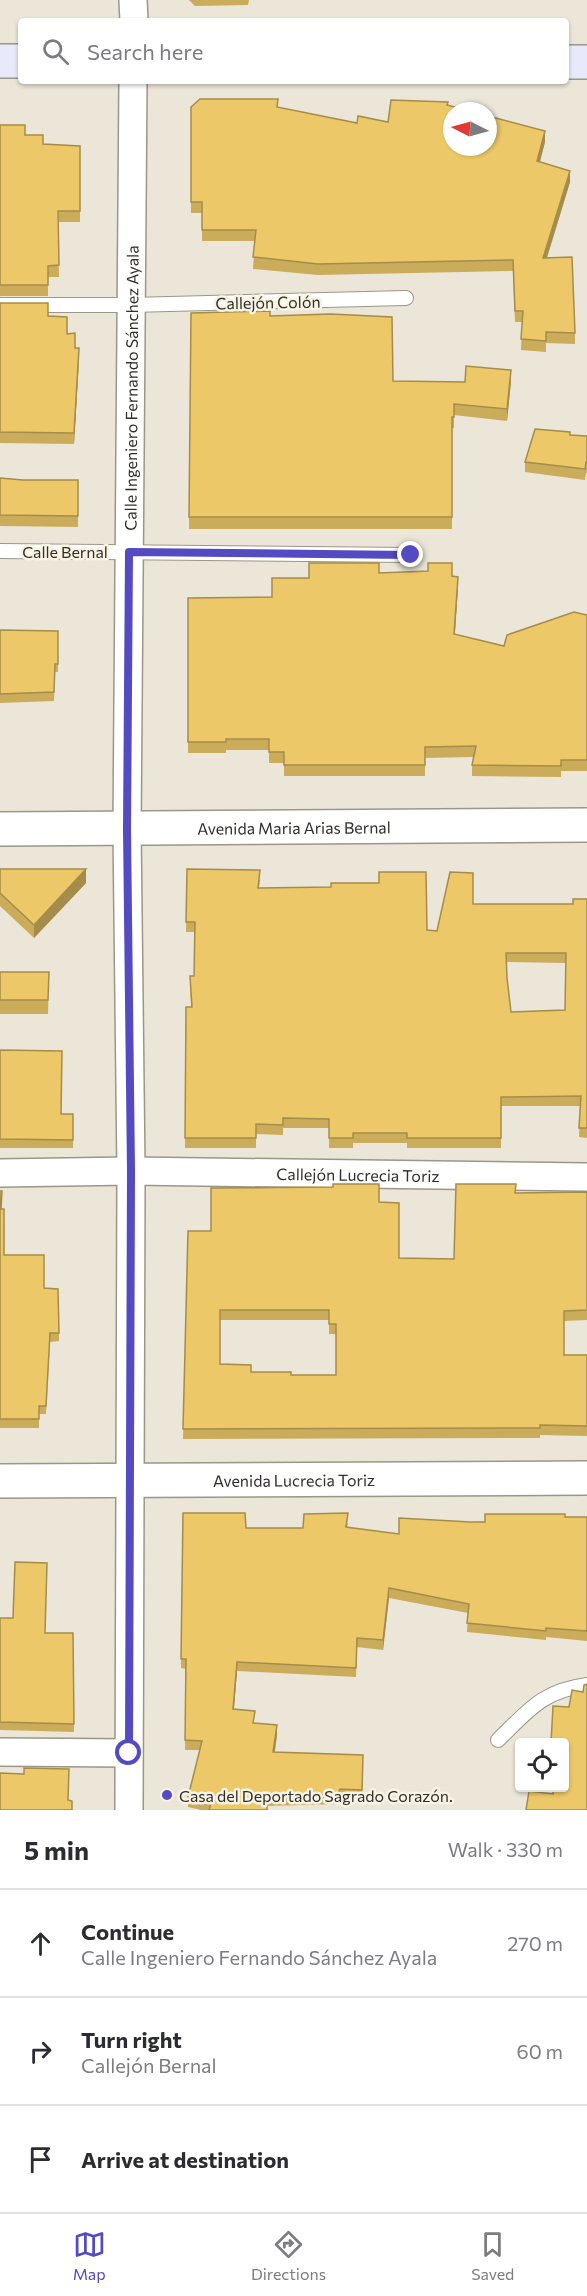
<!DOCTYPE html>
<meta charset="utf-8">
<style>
body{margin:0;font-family:Commissioner,sans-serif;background:#f7f7f7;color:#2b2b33}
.controls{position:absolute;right:18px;bottom:18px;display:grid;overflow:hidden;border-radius:6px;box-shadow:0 2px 4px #0004}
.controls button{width:54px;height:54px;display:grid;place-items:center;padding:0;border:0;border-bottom:2px solid #e1e1e2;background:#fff;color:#2b2b33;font:30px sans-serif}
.compass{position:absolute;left:443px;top:102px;width:54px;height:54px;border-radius:50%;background:#fff;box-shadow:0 2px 4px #0004;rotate:276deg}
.stop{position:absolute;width:18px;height:18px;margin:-14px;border:4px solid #544ac1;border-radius:50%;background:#fff}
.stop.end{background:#544ac1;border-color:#fff;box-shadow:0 2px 6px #0008}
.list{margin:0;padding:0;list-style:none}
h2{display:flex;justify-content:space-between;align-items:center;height:78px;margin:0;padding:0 24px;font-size:26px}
h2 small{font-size:20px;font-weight:400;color:#7c7c81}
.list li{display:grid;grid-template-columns:39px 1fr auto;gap:18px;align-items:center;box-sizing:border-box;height:108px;padding:0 24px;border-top:2px solid #e1e1e2}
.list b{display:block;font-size:22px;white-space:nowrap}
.list p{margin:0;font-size:20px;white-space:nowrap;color:#7c7c81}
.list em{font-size:20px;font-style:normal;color:#7c7c81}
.icon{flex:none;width:33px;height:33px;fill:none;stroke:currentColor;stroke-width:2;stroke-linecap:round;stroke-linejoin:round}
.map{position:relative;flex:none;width:587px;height:1810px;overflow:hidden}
.search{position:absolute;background:#fff;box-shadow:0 2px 4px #0004;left:18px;right:18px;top:18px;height:66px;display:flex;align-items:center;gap:15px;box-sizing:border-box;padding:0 21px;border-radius:6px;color:#7c7c81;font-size:22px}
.sheet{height:402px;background:#fff}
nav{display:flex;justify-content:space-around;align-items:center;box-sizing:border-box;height:84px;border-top:2px solid #e1e1e2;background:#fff;font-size:16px;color:#7c7c81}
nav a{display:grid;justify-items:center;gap:3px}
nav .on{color:#544ac1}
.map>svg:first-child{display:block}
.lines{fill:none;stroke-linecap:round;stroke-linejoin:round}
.service-casing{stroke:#9b9689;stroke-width:16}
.minor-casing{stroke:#9b9689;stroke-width:30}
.tertiary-casing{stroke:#9b9689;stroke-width:36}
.secondary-casing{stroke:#9b9689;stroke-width:36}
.service{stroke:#fff;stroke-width:14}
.minor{stroke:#fff;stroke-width:27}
.tertiary{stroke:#fff;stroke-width:33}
.secondary{stroke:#e8e9fb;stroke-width:33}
.wall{fill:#cbac5a;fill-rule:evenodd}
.shaded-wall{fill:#a58c4a}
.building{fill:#ecc869;stroke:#a58c4a;stroke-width:1.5;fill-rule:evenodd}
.route{stroke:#544ac1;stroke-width:8}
.poi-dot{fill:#544ac1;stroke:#f9f3e5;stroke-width:2}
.labels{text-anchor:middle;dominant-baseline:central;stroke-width:5;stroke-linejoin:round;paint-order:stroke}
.street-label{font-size:16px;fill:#302e29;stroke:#f9f3e5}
.poi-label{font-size:16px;fill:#302e29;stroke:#f9f3e5;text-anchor:start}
</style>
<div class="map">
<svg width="587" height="1810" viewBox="0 0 587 1810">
<rect width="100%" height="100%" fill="#ebe6d8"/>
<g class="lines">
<g class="service-casing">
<g id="service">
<path d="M0,305H131L406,298"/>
<path d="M0,551L411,555"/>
<path d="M498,1740C529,1710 542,1691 587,1685"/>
</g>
</g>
<g class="minor-casing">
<g id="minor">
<path d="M133,0L134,21"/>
<path id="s1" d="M0,1173L131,1171L587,1177"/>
<path d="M0,1752L129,1753"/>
<path id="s2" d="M129,1810L131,1171L127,829L133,81"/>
</g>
</g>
<g class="tertiary-casing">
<g id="tertiary">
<path id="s3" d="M0,829L587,825"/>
<path id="s4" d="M0,1481L587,1478"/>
</g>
</g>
<g class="secondary-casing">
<g id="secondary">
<path d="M0,61H21"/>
<path d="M566,62H587"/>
</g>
</g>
<use href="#service" class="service"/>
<use href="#minor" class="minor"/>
<use href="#tertiary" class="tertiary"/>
<use href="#secondary" class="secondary"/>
</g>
<g class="wall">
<path d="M189,0H249L248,5L195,6Z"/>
<path d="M448,105L545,142L540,162L570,182L547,258L575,333V344L546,343V352L521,350L522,322H515L513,271L318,275L253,269L255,241H202V213H191V107H278L357,123L388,122Z"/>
<path d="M0,125L25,135L43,144L80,146V222H58L59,277H48V296H0Z"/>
<path d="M0,303L48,316L67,334L75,348L79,359L74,444L0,443Z"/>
<path d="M191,313L393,381L465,382L511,381L507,421L454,415V428H452V529H189Z"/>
<path d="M570,435L587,436V473H586L585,480L525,472V462Z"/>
<path d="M0,478L23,480H78V527L0,526Z"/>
<path d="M379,573L452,576L458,587L455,634L504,646L587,615V771H561V777L472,776V765L474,757L425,758V776H284V763H269V750H226V753H188V598L272,597L309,578Z"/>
<path d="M0,630L58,631V672H55L54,701L0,703Z"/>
<path d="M0,869L86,883L34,938L0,906Z"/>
<path d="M187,869L260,880L259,888L427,930L437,931L473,904H573L587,899V1138L579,1137L580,1106H501V1148H407V1143H353V1148H329V1128H283V1135L256,1134V1148H185L186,1007H191L190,976H194V932H186ZM506,962L566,963L565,1010L511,1012L507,978Z"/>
<path d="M0,972H49L48,1014H0Z"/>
<path d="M0,1050L61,1114H73V1148H0Z"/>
<path d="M0,1191L4,1255L44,1288L58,1289L59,1341L50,1342L46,1414H39V1428H0Z"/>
<path d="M587,1192V1320L564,1321V1355H587V1436L540,1435V1438L183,1439L188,1231H211L379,1202L399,1258L454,1259L515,1193ZM220,1320H329V1334H336V1375H291L251,1372L220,1364Z"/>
<path d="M183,1513L246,1528H303L348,1523L347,1528L399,1534L471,1522L565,1517H587V1641L546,1637V1640L467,1632L468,1613L389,1598L383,1650L357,1647L356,1677L237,1671L234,1709L255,1723L277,1735L275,1752L363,1764L362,1799H340L338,1804L267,1806V1810H201L188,1807V1797L200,1750H185L186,1669L181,1668Z"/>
<path d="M0,1618L46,1633H73L74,1732L0,1730Z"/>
</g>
<g class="shaded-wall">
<path d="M545,131V142L537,172V161Z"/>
<path d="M570,171V182L543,270V258Z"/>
<path d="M79,348V359L74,444V433Z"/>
<path d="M511,370V381L507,421V409Z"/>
<path d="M458,577V587L454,645V634Z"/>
<path d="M86,869V883L34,938V925Z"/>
<path d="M389,1588V1598L383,1650V1640Z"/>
<path d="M237,1662V1671L233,1719V1709Z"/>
<path d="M277,1725V1735L273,1762V1752Z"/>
<path d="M340,1789V1799L338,1804V1794Z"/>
</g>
<g class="building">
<path d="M200,99H278L277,107L357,123L358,116L388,122L391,100L448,102L447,105L470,111H452V147H488V116L545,131L537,161L570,171L543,258L572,257L575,333L546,332V341L521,339L523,311H515L513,260L318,264L253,257L256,230H202V202H191V107Z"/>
<path d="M0,125H25V135H43V144L80,146V211H58L59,265L48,266V285H0Z"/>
<path d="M0,303H48V316L67,317V334L75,333V348H79L74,433L0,432Z"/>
<path d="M270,311V316L331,314L392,317L393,381L465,382L466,366L511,370L507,409L454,404V417H452V517H189L191,313Z"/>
<path d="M535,429L570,432V435L587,436V462H586L585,469L525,462Z"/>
<path d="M0,478L23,480H78V516L0,515Z"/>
<path d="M309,563H379V573L428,571V563H452V576L458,577L454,634L504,646L507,635L574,612L587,615V760H561V766L472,765L476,746L425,747V765H284V752H269V739H226V742H188V598L272,597V578H309Z"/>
<path d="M0,630L58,631V664H55L54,692L0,694Z"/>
<path d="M0,869H86L34,925L0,893Z"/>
<path d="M187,869L260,870L258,888L331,887V883H379V872H426L427,930L437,931L450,872L473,873V904H573V899H587V1128H579L581,1096L501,1097V1138H407V1133H353V1138H329V1119L283,1118V1125L256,1124V1138H185L186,1007H192L190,976H194L195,922H186ZM506,953H566L565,1010L511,1012L507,978Z"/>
<path d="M0,972H49L48,1000H0Z"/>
<path d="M0,1050L62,1051L61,1114H73V1140L0,1139Z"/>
<path d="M333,1184H379V1202L399,1203V1258L454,1259L456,1184H516L515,1193L587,1192V1310L564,1311V1355H587V1426L540,1425V1428L183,1429L188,1231H211V1188L333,1187ZM220,1310H329V1324H336V1375H291V1372H251V1365L220,1364Z"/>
<path d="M0,1191H2L1,1209H4V1255H44V1288L58,1289L59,1333H50L46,1406H39V1419H0Z"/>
<path d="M183,1513H245L246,1528H303L304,1514L348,1513L346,1527L399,1534V1518L471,1522H485V1514H565V1517H587V1631L546,1628V1631L467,1623L469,1604L389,1588L383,1640L357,1638L356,1668L237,1662L233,1709L255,1711L253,1723L277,1725L273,1752L363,1755L362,1790L340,1789L338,1794L267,1797V1810H209L211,1803L188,1797L202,1741L185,1740L186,1659H181Z"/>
<path d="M15,1562L47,1563L45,1633H73L74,1724L0,1722V1618H13Z"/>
<path d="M587,1684V1810H526L529,1791L553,1794V1788H564V1743H551L553,1706L569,1707L572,1690L583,1692L584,1685Z"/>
<path d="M24,1768L69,1769L68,1800L72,1801V1810H0V1773L24,1774Z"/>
</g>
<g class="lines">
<path class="route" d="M129,1753L131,1171L127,829L129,552L411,555"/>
</g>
<circle class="poi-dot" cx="167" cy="1795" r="6"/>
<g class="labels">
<g class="street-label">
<text transform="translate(268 302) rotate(-1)">Callejón Colón</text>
<text stroke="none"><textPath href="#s2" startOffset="1422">Calle Ingeniero Fernando Sánchez Ayala</textPath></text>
<text x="65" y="551">Calle Bernal</text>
<text stroke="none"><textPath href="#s3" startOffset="294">Avenida Maria Arias Bernal</textPath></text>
<text stroke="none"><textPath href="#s1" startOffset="358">Callejón Lucrecia Toriz</textPath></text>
<text stroke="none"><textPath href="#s4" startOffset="294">Avenida Lucrecia Toriz</textPath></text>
</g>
<g class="poi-label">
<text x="179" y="1795">Casa del Deportado Sagrado Corazón.</text>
</g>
</g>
</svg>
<div class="controls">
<button><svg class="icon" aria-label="locate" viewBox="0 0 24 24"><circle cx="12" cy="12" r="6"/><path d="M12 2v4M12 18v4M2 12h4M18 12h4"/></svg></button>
</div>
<svg class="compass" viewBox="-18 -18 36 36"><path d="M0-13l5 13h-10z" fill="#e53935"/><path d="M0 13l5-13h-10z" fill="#7c7c81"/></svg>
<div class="stop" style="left:129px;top:1753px"></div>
<div class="stop end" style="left:411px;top:555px"></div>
<div class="search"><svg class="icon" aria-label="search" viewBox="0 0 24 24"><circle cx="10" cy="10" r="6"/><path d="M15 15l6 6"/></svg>Search here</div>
</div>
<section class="sheet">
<h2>5 min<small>Walk · 330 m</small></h2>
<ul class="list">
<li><svg class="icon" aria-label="ahead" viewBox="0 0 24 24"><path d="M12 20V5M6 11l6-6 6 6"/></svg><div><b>Continue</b><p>Calle Ingeniero Fernando Sánchez Ayala</p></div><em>270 m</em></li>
<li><svg class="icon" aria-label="right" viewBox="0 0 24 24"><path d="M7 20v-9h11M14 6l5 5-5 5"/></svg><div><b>Turn right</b><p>Callejón Bernal</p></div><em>60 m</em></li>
<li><svg class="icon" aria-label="arrive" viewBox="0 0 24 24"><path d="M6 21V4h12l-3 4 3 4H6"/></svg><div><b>Arrive at destination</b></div></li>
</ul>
</section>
<nav>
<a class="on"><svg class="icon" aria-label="map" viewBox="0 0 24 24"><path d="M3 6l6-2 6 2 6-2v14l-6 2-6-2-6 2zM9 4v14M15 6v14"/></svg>Map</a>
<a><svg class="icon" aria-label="directions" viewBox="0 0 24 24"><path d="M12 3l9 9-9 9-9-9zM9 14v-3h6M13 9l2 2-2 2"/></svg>Directions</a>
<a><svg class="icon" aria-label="saved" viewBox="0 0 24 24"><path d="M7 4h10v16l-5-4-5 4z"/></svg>Saved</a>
</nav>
